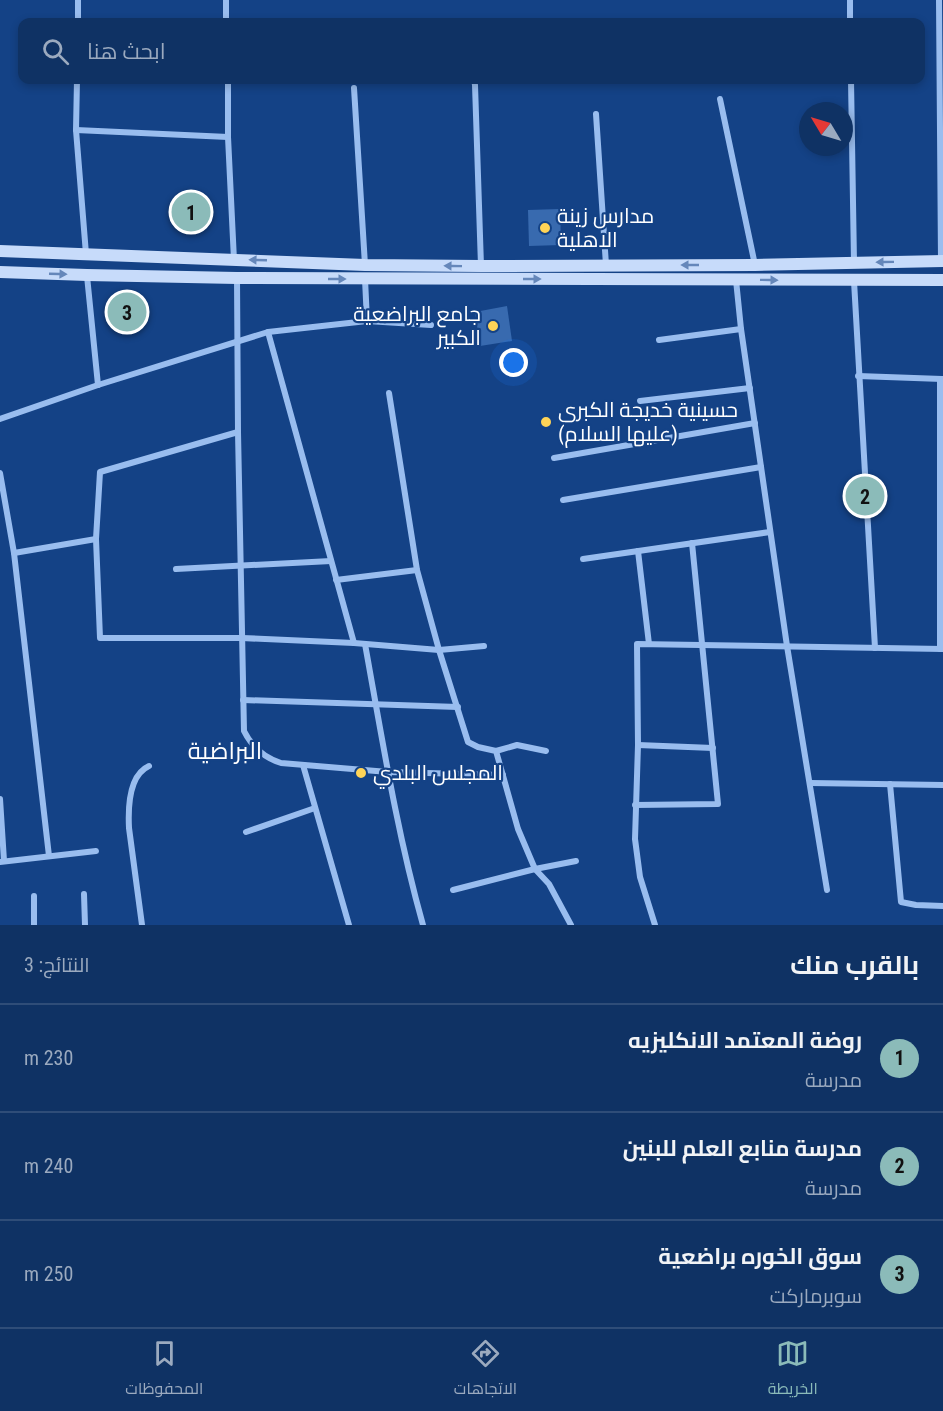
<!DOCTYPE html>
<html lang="ar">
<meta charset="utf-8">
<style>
body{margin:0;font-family:"Roboto Condensed",Cairo,sans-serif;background:#183a6a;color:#f1f3f6;direction:rtl}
.compass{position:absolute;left:799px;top:102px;width:54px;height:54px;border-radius:50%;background:#0f3264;box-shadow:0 3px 9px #0003;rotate:308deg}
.you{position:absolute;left:514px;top:363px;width:21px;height:21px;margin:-15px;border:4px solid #fff;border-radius:50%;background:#1a73e8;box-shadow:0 0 0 9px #1a73e833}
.badge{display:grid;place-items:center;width:39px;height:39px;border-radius:50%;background:#8bbbb9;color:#111;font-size:20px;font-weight:700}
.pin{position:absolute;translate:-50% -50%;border:3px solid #fff;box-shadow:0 2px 6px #0006}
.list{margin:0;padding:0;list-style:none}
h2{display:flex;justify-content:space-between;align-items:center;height:78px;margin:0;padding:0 24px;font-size:26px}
h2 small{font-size:20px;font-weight:400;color:#9baabf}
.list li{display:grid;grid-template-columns:39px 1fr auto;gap:18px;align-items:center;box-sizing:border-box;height:108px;padding:0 24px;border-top:2px solid #2f4d78}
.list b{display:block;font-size:22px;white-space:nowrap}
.list p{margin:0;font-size:20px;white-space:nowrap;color:#9baabf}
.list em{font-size:20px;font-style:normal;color:#9baabf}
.icon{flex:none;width:33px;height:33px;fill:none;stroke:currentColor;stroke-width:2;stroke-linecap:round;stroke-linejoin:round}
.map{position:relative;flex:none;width:943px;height:925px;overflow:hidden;direction:ltr}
.search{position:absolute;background:#0f3264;box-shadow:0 3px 9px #0003;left:18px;right:18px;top:18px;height:66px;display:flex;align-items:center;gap:15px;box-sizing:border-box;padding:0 21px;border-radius:12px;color:#9baabf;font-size:22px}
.sheet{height:402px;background:#0f3264}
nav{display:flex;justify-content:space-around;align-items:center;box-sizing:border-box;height:84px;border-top:2px solid #2f4d78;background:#0f3264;font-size:16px;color:#9baabf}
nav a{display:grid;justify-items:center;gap:3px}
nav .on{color:#8bbbb9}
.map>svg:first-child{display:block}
.building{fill:#386aaf}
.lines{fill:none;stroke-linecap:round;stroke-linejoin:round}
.street{stroke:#99bdef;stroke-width:6}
.secondary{stroke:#c7dbfa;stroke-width:12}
.oneway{fill:#6587ba}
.poi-dot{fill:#ffd457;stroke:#144286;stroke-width:2}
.labels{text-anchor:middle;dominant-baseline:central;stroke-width:4.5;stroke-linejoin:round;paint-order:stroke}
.poi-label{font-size:21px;fill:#fff;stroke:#144286;text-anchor:start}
.quarter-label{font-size:24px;fill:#fff;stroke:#144286}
</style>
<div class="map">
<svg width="943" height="925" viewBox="0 0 943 925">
<rect width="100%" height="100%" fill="#144286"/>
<g class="building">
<path d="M560,209L561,245L529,246L528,210Z"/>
<path d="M507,306L512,341L480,346L475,312Z"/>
</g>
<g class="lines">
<g class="street">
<path d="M226,0V22"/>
<path d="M850,0V22"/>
<path d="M939,0L941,261"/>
<path d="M78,22V0"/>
<path d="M77,80L76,130L86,254"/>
<path d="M228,80V137L234,260"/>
<path d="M474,80L475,85L481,266"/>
<path d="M851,80L854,262"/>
<path d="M354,88L365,265"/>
<path d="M720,99L755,265"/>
<path d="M596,114L606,265"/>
<path d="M76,130L228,137"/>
<path d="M87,276L98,385"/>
<path d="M237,278L238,432L244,731C252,747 265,758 281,763L388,772L503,775"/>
<path d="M365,279L367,321"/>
<path d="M736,280L741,329L787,646L827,890"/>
<path d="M854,281L875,648"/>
<path d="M268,332L354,643"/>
<path d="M659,340L741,329"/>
<path d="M858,376L942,379"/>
<path d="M389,393L417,570L439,650L468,742L478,747L496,751L518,829L535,869L549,884L571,925"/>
<path d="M640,401L750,388"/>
<path d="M0,419L98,385L268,332L367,321L431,325"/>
<path d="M238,432L100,472L96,539L100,638H242L354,643L439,650L484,646"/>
<path d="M554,458L755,423"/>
<path d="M0,473L14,553L49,856"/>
<path d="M563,500L761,467"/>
<path d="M638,551L649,644"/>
<path d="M14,553L96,539"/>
<path d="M583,559L770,532"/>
<path d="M176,569L331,561"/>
<path d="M336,580L417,570"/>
<path d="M365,644C382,738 397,833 423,925"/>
<path d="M940,649V379"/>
<path d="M243,700L458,707"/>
<path d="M638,745L713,748"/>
<path d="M496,751L517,745L546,751"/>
<path d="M303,765L349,925"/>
<path d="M810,783L943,785"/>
<path d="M890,784L901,902L916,905L943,906"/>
<path d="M0,799L4,861"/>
<path d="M635,805L718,804C710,717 700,630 692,543"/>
<path d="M246,832L315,808"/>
<path d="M0,862L96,851"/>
<path d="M453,890L535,869L576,861"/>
<path d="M84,894L85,925"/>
<path d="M34,896V925"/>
<path d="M142,925L129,828C128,808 129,775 149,766"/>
<path d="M655,925L640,877L635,839L638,745L637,644L943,649"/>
</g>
<g class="secondary">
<path d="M0,251L365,265L481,266L755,265L943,261"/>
<path d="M0,272L87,275L237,278L943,280"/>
</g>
</g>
<defs><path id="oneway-solid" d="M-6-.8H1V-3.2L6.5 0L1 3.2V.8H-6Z" transform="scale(1.5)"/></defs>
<g class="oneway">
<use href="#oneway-solid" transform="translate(258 260) rotate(-178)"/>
<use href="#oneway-solid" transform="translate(885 262) rotate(179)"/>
<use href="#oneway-solid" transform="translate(690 265) rotate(-180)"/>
<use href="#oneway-solid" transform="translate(453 266) rotate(-179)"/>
<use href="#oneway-solid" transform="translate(58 274) rotate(2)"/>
<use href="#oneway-solid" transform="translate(337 279)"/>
<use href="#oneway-solid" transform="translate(532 279)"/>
<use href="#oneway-solid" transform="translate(769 280) rotate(1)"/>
</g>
<g class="poi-dot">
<circle cx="545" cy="228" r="6"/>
<circle cx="493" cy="326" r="6"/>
<circle cx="546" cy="422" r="6"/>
<circle cx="361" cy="773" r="6"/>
</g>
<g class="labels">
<g class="poi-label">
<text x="557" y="216">مدارس زينة<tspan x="557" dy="24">الاهلية</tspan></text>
<text x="481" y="314" text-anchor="end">جامع البراضعية<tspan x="481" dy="24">الكبير</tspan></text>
<text x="558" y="410">حسينية خديجة الكبرى<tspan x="558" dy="24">(عليها السلام)</tspan></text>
<text x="373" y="773">المجلس البلدي</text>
</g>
<g class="quarter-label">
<text x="225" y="751">البراضية</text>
</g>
</g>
</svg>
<svg class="compass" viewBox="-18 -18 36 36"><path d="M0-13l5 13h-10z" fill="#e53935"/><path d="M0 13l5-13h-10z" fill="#9baabf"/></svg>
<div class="you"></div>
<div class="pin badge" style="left:191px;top:212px">1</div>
<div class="pin badge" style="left:865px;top:496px">2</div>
<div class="pin badge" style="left:127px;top:312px">3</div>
<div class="search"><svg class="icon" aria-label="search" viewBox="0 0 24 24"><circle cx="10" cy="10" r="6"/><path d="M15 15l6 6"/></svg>ابحث هنا</div>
</div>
<section class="sheet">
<h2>بالقرب منك<small>النتائج: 3</small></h2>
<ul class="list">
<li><span class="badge">1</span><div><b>روضة المعتمد الانكليزيه</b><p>مدرسة</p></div><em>230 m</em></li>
<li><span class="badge">2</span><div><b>مدرسة منابع العلم للبنين</b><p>مدرسة</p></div><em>240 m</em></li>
<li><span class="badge">3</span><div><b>سوق الخوره براضعية</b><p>سوبرماركت</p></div><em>250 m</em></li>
</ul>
</section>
<nav>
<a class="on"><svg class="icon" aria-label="map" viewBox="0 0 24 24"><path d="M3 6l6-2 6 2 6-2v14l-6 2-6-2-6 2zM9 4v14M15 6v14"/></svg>الخريطة</a>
<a><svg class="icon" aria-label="directions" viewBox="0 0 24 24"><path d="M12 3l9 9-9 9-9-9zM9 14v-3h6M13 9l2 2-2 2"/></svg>الاتجاهات</a>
<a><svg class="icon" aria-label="saved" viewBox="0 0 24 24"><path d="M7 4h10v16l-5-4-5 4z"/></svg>المحفوظات</a>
</nav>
